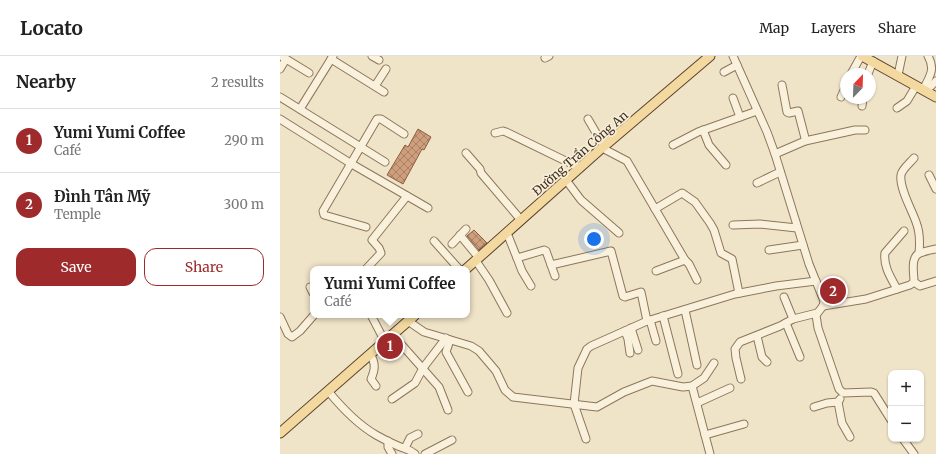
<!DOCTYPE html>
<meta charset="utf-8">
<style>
body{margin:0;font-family:Merriweather,serif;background:#f2f2f2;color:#222}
.controls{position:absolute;right:12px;bottom:12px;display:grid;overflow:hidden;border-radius:8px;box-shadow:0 1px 3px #0004}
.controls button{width:36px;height:36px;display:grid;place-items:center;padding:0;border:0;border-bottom:1px solid #e0e0e0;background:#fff;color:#222;font:20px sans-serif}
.compass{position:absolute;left:560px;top:12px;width:36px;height:36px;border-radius:50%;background:#fff;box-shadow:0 1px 3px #0004;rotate:23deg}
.you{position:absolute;left:314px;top:183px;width:14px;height:14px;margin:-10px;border:3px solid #fff;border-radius:50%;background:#1a73e8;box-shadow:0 0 0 6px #1a73e833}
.badge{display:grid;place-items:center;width:26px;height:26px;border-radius:50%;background:#9e2a2b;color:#fff;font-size:13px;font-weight:700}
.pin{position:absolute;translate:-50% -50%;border:2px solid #fff;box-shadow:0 1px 4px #0006}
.popup{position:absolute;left:30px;top:210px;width:160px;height:52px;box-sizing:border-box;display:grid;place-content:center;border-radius:8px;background:#fff;filter:drop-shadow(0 1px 3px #0005);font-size:13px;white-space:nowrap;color:#767676}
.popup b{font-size:15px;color:#222}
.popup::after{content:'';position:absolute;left:50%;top:100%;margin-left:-8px;border:8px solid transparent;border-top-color:#fff}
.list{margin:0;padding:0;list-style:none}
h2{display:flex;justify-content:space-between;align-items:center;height:52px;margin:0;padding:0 16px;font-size:17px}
h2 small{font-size:13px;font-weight:400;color:#767676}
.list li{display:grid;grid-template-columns:26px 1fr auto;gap:12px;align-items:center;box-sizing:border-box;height:64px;padding:0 16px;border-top:1px solid #e0e0e0}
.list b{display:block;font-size:15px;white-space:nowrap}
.list p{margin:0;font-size:13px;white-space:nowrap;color:#767676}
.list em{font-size:13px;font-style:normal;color:#767676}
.actions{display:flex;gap:8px;padding:12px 16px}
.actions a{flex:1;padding:9px 0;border:1px solid #9e2a2b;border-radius:12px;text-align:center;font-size:14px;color:#9e2a2b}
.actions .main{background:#9e2a2b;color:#fff}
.map{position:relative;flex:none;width:656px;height:398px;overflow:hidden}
header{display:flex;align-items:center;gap:24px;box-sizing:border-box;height:56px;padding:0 20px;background:#fff;border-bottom:1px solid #e0e0e0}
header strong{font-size:19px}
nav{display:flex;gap:22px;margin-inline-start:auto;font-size:14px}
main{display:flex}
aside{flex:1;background:#fff}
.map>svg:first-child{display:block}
.building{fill:url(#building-cross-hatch);stroke:#8d5f41}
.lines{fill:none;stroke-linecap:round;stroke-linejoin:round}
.minor-casing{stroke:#8d765c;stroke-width:9}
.major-casing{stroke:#5b4430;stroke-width:11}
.minor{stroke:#faf1dc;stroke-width:7}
.major{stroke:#f3d9a0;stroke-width:9}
.labels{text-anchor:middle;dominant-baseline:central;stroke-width:3.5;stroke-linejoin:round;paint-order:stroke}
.street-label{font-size:12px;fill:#3d2e20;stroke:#f7eed8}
</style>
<header>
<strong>Locato</strong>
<nav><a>Map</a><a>Layers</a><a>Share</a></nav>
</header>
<main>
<aside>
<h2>Nearby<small>2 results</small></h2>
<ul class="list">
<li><span class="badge">1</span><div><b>Yumi Yumi Coffee</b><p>Café</p></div><em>290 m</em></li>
<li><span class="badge">2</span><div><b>Đình Tân Mỹ</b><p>Temple</p></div><em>300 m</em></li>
</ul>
<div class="actions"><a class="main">Save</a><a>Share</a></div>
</aside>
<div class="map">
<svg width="656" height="398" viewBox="0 0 656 398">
<defs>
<pattern id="building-cross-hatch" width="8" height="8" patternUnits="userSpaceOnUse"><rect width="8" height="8" fill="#cf9f7d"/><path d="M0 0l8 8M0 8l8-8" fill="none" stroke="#a98266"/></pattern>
</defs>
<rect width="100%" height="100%" fill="#f0e4c8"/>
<g class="building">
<path d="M138,73L151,81L144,94L142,93L123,128L107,119L125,89L128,91Z"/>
<path d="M194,174L207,187L199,194L187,180Z"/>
<path d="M548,229L561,233L558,241L546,238Z"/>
</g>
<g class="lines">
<g class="minor-casing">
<g id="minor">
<path d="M92,0L99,4"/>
<path d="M453,0L487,76L495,98L529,208L544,245L543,250L536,259L538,272L559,333L563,337L591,336L594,337L611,364"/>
<path d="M265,2L269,0"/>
<path d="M6,3L29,17"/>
<path d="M51,3L104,36"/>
<path d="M0,13L6,3L1,0"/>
<path d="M444,16L457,9"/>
<path d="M571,18L581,0"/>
<path d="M588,18L593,5"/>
<path d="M618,19L622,0"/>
<path d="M95,30L106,13"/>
<path d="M643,34C649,21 656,14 648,0"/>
<path d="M646,35L656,25"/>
<path d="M0,41L105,106"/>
<path d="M561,41L566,30"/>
<path d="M453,42L460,61"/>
<path d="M582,50L583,42"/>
<path d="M617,52L627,45L636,30"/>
<path d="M20,53L53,0"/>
<path d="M0,63L70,107L148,152"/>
<path d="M308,63L326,94L347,105L405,204L409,208L417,224"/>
<path d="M423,74L429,89L446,109"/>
<path d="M215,77L223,75L226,76L300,112"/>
<path d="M525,85L575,74H585"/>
<path d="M393,89L418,76L477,55"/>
<path d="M186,97L200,113L201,117L241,164"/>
<path d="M495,98L525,85V82L518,55L509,57L507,56L502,29"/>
<path d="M634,102C630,107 622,113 621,119C619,132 632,154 636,166C640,176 640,187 639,197"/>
<path d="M649,119L656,133"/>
<path d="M286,124L301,144L339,177"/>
<path d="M477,127L500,116"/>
<path d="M375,153L402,137L415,146L430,167L434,174L441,197L452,203L459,237"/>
<path d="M453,169L480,168L517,172"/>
<path d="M86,171L44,159L43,155L97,63H101L124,78"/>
<path d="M227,177L237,202L264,194L266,195L275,220"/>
<path d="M180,179L199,202"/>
<path d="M154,185L179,213"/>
<path d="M172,188L186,173"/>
<path d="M489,194L523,189"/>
<path d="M237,202L242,215L251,230"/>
<path d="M196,205L209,224L227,257"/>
<path d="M271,209L331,195L343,240L345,241L361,236L367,265L455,238L496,230L536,225"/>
<path d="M86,213L101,197L99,192L92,184L127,140"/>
<path d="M376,215L405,204"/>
<path d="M634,226L640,230L656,225"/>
<path d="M30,231L33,237"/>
<path d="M617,233C611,222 603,210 605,197L624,175"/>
<path d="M504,241L513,263"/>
<path d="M543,250L586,243L630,229L634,226C634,217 630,201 640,197C645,195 651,194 656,193"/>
<path d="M405,254L417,309"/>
<path d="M91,259L105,286"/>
<path d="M383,260L398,318"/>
<path d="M0,261L8,278L12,281L20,275L34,259"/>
<path d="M370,264L376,285"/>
<path d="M128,265L144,276L191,290L199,295L216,315L225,334L233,341L317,351L344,336L372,325L403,331L412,330L424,322L434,307"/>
<path d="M506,267L520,301"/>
<path d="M351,272L358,294"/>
<path d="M345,275L348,283L350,297"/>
<path d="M113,279L159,331L168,354"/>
<path d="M477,280L482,301L487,306"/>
<path d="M170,284L166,296L188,336"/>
<path d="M90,298C96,307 95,314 91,323L96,330"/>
<path d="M461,323L456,302L455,293L460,286L500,270L513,263L537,257"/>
<path d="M412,330L430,398"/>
<path d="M48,335C62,352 77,368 96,379C103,383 111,387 118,390C125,393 129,393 135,398"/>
<path d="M112,343L135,327L143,312L166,282"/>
<path d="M558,346L562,367L570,381"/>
<path d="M417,347L450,332"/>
<path d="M534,351L547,347L558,346L560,343"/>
<path d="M425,379L464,368"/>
<path d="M306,383L294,348L298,312L307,293L311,290L367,265"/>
<path d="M623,383L634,398"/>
<path d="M108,385V391L112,398"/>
<path d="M125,392L130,382L138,378"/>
<path d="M145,398L172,384"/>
</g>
</g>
<g class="major-casing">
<g id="major">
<path d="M582,0L656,41"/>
<path d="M186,213L323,91L430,0"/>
<path d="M0,377L135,259"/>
</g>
</g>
<use href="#minor" class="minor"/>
<use href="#major" class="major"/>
</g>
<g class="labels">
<g class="street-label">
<text transform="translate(300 97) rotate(-41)">Đường Trần Công An</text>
</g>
</g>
</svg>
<div class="controls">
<button>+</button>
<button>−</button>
</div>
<svg class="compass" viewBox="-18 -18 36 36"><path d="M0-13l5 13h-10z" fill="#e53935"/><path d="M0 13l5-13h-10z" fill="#767676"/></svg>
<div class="you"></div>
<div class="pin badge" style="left:110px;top:290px">1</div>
<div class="popup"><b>Yumi Yumi Coffee</b>Café</div>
<div class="pin badge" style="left:553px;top:235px">2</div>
</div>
</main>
